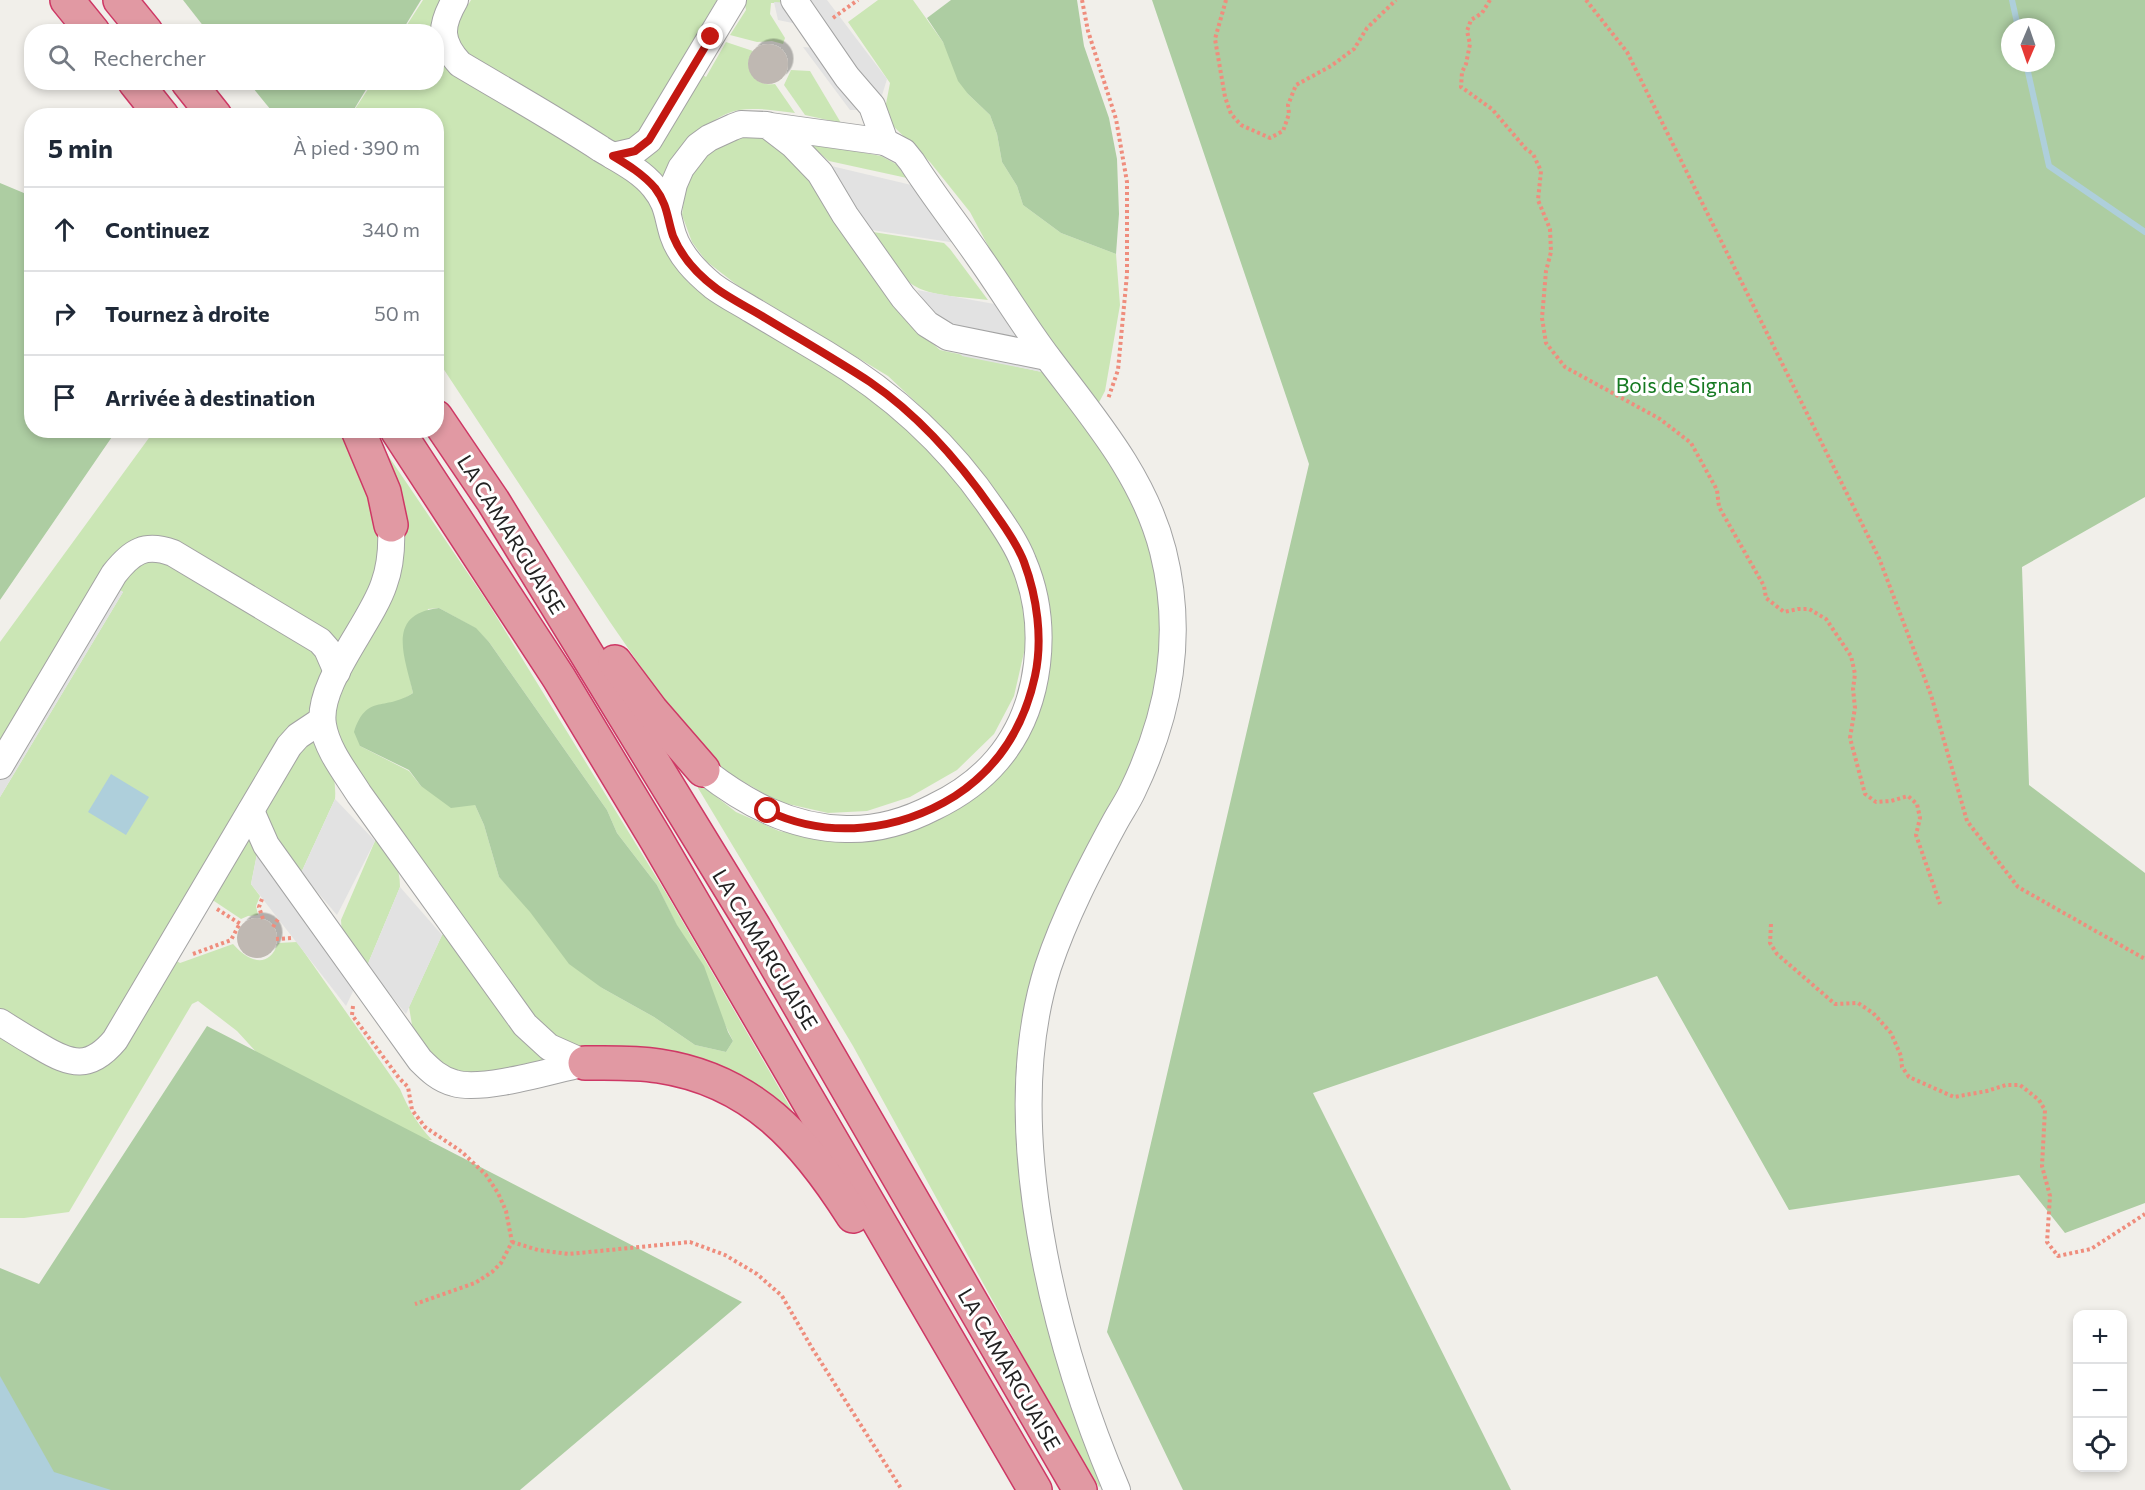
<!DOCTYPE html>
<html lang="fr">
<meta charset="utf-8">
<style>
body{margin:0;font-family:Commissioner,sans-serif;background:#f6f6f7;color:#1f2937}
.controls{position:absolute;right:18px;bottom:18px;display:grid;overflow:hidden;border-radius:12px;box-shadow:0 3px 9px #0003}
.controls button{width:54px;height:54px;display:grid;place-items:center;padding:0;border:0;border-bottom:2px solid #e0e1e3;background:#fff;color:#1f2937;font:30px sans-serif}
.compass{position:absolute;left:2001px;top:18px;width:54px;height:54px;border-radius:50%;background:#fff;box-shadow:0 3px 9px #0003;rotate:182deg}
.stop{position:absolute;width:18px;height:18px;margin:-14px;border:4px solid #c31811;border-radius:50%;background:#fff}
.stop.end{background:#c31811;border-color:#fff;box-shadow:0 2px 6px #0008}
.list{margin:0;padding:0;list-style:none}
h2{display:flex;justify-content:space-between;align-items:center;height:78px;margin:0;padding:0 24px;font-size:26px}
h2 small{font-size:20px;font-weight:400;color:#747a83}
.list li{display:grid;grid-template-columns:39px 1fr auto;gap:18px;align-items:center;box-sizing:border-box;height:84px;padding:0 24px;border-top:2px solid #e0e1e3}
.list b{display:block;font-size:22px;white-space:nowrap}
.list em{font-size:20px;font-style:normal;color:#747a83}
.icon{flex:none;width:33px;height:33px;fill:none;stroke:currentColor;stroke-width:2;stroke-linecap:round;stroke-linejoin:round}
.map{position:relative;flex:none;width:2145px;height:1490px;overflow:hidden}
.search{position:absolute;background:#fff;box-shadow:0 3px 9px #0003;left:24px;top:24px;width:420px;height:66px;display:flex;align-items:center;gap:15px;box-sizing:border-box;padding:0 21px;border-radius:24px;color:#747a83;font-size:22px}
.panel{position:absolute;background:#fff;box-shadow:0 3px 9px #0003;left:24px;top:108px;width:420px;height:330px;border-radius:24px}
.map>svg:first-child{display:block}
.grass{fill:#cbe6b5;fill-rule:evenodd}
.forest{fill:#adcda2;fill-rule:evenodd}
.parking{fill:#e2e2e2}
.water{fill:#aecfdb}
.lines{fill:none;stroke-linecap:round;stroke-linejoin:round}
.stream{stroke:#aecfdb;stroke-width:6}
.building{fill:#bfb8b2;filter:url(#shadow)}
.minor-casing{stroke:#a3a3a3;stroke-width:28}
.highway-casing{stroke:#ce3865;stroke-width:36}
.path{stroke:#ef8d7d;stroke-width:4;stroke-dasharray:3 3;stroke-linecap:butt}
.minor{stroke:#fff;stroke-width:26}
.highway{stroke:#e199a3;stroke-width:33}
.route{stroke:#c31811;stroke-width:8}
.labels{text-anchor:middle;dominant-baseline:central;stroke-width:6;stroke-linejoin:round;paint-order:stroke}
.park-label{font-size:21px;fill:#167a22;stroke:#fff}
.street-label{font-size:21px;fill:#222;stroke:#fff}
</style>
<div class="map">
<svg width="2145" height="1490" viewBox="0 0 2145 1490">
<defs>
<filter id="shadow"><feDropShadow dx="5.5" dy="-5.5" stdDeviation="0" flood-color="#0004"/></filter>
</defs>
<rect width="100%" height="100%" fill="#f1efea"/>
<g class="grass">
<path d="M423,0H446L437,30L653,196L672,260L688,282L715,302L844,379L885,408L919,438L958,481L1009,555L1026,607L1025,648L1014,696L994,734L957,770L910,797L867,811L828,813L779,802L723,770L679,722L610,622L437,359L436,116H353V112L372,83L436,82V32L403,31Z"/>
<path d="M471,0H717L650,113L656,117L636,140L619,147L462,55L453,21L462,2L468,5Z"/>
<path d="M744,0H787L790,3H771L770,14L785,38L783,44L772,41L757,42L730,35L746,10Z"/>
<path d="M878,0H913L943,42L968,94L990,115L997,134L1002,162L1017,186L1023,205L1061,233L1116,254L1120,305L1105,391L1095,410L1010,287L970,212L930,162L889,122L885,109L890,83L848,22Z"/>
<path d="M726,42L753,51C741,68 755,87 775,84L795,113C777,111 757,107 739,110C701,117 682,158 661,186L632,158L698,72L706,77Z"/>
<path d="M791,70L810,71L841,123L805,115L784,85Z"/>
<path d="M758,134L787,150L925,337L940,350L1042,372L1052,379L1131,492L1163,592L1161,678L1138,759L1099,828L1019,1091L1102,1485L1099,1487L1034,1376L853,1046L692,778L736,812L779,831L814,838L896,835L945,817L993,782L1020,751L1040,705L1047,665L982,475L938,423L888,376L737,285L706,261L692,242L682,215L686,183L698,156L719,139Z"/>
<path d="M807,142L881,156L896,164L907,178L829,161Z"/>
<path d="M873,232L944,243L950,249L988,300C966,297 931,297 913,285C898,275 884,247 873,232Z"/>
<path d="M154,431H341C365,479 390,528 372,583C363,607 349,630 338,653L139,543L0,754V642Z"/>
<path d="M385,451L488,603L666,893L793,1112L788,1115L567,1047L548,1037L343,754L334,721L336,694L391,596L381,454ZM439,608L475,628L489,642L607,810L617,833L657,885L733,1041L726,1052L695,1045L654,1017L602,988L499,877L484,825L475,805L421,786L409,771L360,746L388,704L400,701L413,693L409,674L428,609Z"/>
<path d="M158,557L323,656L322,682L304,723L108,1036L77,1055L0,1014V797L123,592L115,587L129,569Z"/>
<path d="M308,735C327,751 337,774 335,799L301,873L269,834L262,806Z"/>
<path d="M249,826L258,849L251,884L260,896L256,906L258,915L248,916L241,919L208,897Z"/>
<path d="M381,836C391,853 400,866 400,887L367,966L342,935L341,920L375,841Z"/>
<path d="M449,931L551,1061L478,1077L443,1069L422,1045L412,1025L409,1007L442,935Z"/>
<path d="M297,942L400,1089C408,1108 417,1124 432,1140L403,1141L304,1104L237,1031L198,1001L192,1004L69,1212L24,1218H0V1028L75,1067L172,958L180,963L233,944C247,960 268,971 278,943Z"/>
</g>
<g class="forest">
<path d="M183,0H421L402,31L208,32Z"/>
<path d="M951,0H1077L1084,46L1109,118L1117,159L1119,214L1116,254L1061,233L1023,205L1017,186L1002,162L997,134L990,115L968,94L958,81L943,42L927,18Z"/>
<path d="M1152,0H2145V497L2022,567L2029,785L2145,873V1203L2065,1233L2019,1175L1789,1210L1657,976L1313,1093L1511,1490H1183L1107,1332L1309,464ZM2010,27H2046V63H2010Z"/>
<path d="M249,83H370L350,116L275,115Z"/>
<path d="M0,183L31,196L32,430L116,431L0,600Z"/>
<path d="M439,608L476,628L489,642L607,810L617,833L657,885L677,925L704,966L728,1032L733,1041L726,1052L695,1045L654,1017L602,988L569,964L530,912L499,877L484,825L475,805L451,808L421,786L409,770L360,746L354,732C367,693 383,712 413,693C405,657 385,614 439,608Z"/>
<path d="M207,1026L742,1302L520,1490H0V1268L39,1284Z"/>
</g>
<g class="parking">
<path d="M792,0H827L887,79L876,115L866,110H850L803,47L816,48L802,25L778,20L774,2L792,3Z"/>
<path d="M827,165L920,187L956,243L872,230L858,216Z"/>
<path d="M917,290L1000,305L1032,354L1042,372L962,356Z"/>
<path d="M115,587L123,592L0,797V779Z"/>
<path d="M335,799L375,841L337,915L301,873Z"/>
<path d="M258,849L356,985L346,1006L251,884Z"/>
<path d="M400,887L442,935L406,1014L367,966Z"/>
</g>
<g class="water">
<path d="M111,774L149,797L126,835L88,812Z"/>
<path d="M0,1376L54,1472L111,1490H0Z"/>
</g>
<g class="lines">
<g class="stream">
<path d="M2012,0L2018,27"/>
<path d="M2026,63L2049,166L2145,232"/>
</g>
</g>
<g class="building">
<circle cx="768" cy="64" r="20"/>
<circle cx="257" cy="938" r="20"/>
</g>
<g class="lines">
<g class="minor-casing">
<g id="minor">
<path d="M455,0C440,26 439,41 460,64C507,92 555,119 601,149C619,160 640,170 654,187C668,204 667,216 673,235C680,256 696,272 713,286C725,295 739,302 752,310C777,325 801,339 826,354C893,394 949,445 993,510C1004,526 1016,543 1023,561C1050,624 1042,707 997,760C980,780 957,796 934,807C907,821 876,830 846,829C791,828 745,803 703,770"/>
<path d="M794,0L847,77L872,106L885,142L904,152L912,162C933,195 957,225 979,257C1003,291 1024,326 1049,359C1094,419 1144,476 1163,551C1184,635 1170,713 1133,790C1128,801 1121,811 1115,822C1090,868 1065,916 1048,967C998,1124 1054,1342 1117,1490"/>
<path d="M770,126L885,142"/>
<path d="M613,156L635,151L649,140L733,0"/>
<path d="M668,210L674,184L681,168L698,146L709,138L733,127L741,124L767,125L793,145L820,173L845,215L903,297L927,324L948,337L1047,357"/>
<path d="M391,525C392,545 391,565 384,584C371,624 316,684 323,725C327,750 346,773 359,794L525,1025L549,1047L585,1063"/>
<path d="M0,766L114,574C132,551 145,543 173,553L320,641L327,649L337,672"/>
<path d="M251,811L266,845L420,1060C430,1070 439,1079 454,1083C482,1092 554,1070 585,1063"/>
<path d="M0,1022C14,1031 27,1039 41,1047C71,1065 90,1070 115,1040L289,746L298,736L322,720"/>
</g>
</g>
<g class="highway-casing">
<g id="highway">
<path d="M67,0L93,32"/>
<path d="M120,0L146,32"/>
<path d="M135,82L162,116"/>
<path d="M188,82L215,116"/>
<path d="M436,417L493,501L754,927L1080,1490"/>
<path d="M358,430L384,492L391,525"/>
<path d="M397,430L559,678L656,839L1035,1490"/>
<path d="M615,662L651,710L703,770"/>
<path d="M585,1063C610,1063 634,1062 659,1066C752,1080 805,1140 853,1216"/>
</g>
</g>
<g class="path">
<path d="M1082,0L1088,31L1116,119L1127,182V274L1118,370L1108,399"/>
<path d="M1226,0L1215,39L1225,97L1231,114L1241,125L1270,138L1283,131L1289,114L1288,105L1296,85L1331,66L1354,49L1367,28L1396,0"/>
<path d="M1490,0L1482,13L1471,20L1467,31L1470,44L1466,64L1462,72L1461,87L1492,109L1526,149L1533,154L1541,171L1538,200L1550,229L1551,252L1546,271L1542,318L1546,343L1565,367L1660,419L1691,443L1717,490L1719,507L1764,586L1766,598L1784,612L1798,609H1809L1826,619L1851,656L1855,674L1853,689L1855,708L1850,738L1865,794L1876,802L1891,801L1908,796L1917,804L1920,818L1916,835L1940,904"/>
<path d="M1586,0L1627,52L1879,558L1931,695L1967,821L2018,887L2145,959"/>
<path d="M833,18L858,0"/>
<path d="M262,899L259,907L263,919"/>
<path d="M217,909L242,925"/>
<path d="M1771,924L1770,943L1777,954L1835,1004L1858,1003L1873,1013L1891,1033L1901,1056L1902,1067L1909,1077L1954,1097L1987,1091L2006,1085H2020L2039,1100L2045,1110L2042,1166L2050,1196L2047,1242L2058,1256L2091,1249L2145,1214"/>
<path d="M273,927L278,919"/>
<path d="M276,939L293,938"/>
<path d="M193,954L231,940L240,923"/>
<path d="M353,1006L352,1015L399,1078L408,1087L412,1110L425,1127L462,1152L486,1175L498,1193L506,1211L512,1242L501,1263L492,1272L475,1283L415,1304"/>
<path d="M512,1242L538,1250L569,1254L690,1242L725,1255L757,1274L782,1296L812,1348L902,1490"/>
</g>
<use href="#minor" class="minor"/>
<use href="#highway" class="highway"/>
</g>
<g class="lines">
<path class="route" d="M711,37L649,140L635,151L613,156C628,165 643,174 655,188C668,205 667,218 673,236C682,258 698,275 717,289C731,299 747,307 762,316C798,338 835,359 870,382C921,417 963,466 997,516C1007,530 1018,546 1024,562C1037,597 1043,639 1035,676C1024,727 998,768 955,796C899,831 829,840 768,811"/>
</g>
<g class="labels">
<g class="park-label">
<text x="1684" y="384">Bois de Signan</text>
</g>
<g class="street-label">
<text transform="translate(512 534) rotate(58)">LA CAMARGUAISE</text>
<text transform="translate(766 949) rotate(59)">LA CAMARGUAISE</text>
<text transform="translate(1010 1369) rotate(60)">LA CAMARGUAISE</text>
</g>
</g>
</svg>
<div class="controls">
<button>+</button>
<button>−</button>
<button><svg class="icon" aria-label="locate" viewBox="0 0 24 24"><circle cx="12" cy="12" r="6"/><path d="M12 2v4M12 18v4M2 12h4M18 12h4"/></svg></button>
</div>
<svg class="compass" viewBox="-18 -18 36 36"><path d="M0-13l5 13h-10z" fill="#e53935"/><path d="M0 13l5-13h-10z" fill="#747a83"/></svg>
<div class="stop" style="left:768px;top:811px"></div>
<div class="stop end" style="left:711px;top:37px"></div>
<div class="search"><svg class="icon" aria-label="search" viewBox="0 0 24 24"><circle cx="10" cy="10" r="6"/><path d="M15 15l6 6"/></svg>Rechercher</div>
<section class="panel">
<h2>5 min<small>À pied · 390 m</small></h2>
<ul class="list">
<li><svg class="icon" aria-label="ahead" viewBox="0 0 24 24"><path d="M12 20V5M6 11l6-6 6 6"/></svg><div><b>Continuez</b></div><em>340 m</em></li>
<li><svg class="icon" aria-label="right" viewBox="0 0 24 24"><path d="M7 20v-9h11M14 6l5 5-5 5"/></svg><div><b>Tournez à droite</b></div><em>50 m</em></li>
<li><svg class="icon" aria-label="arrive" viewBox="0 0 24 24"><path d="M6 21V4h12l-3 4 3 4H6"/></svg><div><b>Arrivée à destination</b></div></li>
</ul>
</section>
</div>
